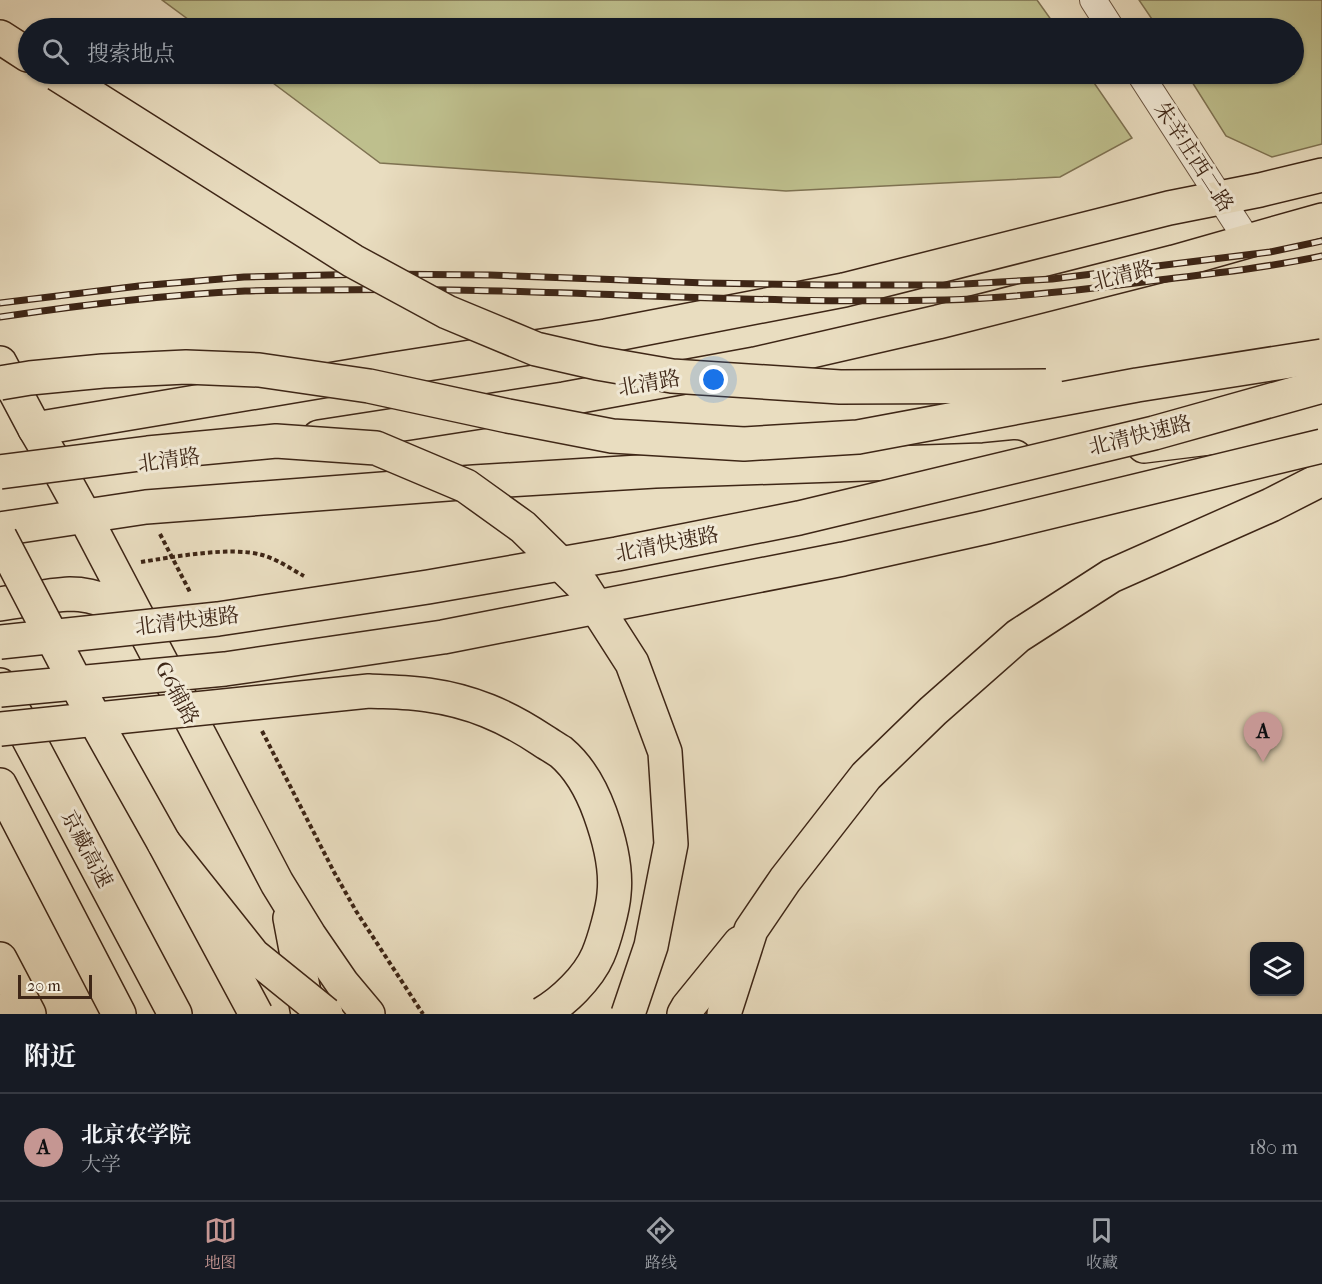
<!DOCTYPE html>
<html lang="zh">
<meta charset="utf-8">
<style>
body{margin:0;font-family:"IM FELL French Canon","Noto Serif SC",serif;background:#242831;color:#f1f3f6}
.controls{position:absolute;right:18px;bottom:18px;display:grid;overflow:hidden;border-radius:12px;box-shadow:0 2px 4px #0004}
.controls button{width:54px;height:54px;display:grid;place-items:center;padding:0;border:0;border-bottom:2px solid #363941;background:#171b24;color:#f1f3f6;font:30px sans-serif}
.scale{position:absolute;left:18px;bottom:15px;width:74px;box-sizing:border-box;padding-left:6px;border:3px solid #3e2616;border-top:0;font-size:16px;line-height:21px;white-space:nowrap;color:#3e2616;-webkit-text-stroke:4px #f1e9d6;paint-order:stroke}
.you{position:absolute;left:714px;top:380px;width:21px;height:21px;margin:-15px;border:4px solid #fff;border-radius:50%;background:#1a73e8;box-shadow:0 0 0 9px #1a73e833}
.badge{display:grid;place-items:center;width:39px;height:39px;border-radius:50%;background:#c59692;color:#111;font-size:20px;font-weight:700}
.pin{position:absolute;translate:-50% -50px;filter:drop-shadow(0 2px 3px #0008)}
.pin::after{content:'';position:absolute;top:32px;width:21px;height:18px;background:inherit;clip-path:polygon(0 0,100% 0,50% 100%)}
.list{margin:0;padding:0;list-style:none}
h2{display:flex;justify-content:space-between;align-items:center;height:78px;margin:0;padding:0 24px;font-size:26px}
h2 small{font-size:20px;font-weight:400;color:#9ea1a6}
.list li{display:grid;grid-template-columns:39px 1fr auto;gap:18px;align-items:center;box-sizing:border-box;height:108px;padding:0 24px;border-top:2px solid #363941}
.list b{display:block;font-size:22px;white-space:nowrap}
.list p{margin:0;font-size:20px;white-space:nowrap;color:#9ea1a6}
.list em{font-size:20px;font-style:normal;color:#9ea1a6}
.icon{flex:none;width:33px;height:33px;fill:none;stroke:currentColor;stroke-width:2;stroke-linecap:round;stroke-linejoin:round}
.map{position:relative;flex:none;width:1322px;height:1014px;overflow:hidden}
.search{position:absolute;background:#171b24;box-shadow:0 2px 4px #0004;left:18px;right:18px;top:18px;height:66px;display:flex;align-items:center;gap:15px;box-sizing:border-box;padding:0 21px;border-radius:33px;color:#9ea1a6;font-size:22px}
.sheet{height:186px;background:#171b24}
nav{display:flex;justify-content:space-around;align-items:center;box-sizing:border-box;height:84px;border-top:2px solid #363941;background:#171b24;font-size:16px;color:#9ea1a6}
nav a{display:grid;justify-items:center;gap:3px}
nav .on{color:#c59692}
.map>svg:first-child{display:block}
.green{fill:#bebf8d;stroke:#7e7252;stroke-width:1.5}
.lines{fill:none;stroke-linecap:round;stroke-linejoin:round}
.street-casing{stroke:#695440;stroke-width:28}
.primary-casing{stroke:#3e2616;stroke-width:36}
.highway-casing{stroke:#3e2616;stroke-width:36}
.path{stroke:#3e2616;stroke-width:4;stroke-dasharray:4.5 3;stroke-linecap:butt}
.street{stroke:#f1e9d6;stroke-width:26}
.primary{stroke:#e9ddc0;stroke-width:33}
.highway{stroke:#e9ddc0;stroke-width:33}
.rail-casing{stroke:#3e2616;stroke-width:7}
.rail{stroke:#f1e9d6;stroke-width:4.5;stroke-dasharray:14;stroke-linecap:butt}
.primary-bridge-casing{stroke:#3e2616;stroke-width:36;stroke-linecap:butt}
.highway-bridge-casing{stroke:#3e2616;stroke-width:36;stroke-linecap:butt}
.primary-bridge{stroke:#e9ddc0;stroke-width:33}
.highway-bridge{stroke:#e9ddc0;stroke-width:33}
.labels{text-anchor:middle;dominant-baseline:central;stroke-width:6;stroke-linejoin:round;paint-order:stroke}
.street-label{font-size:21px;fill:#3e2616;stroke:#f1e9d6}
</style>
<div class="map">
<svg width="1322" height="1014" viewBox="0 0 1322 1014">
<rect width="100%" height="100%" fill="#e9ddc0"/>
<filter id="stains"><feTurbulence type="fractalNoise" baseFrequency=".00333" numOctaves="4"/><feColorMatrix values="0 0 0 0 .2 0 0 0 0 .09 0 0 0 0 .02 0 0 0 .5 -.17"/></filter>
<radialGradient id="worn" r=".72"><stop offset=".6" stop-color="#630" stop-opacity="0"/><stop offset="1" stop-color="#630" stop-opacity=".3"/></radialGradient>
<g class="green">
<path d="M162,0H1037L1057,28H200Z"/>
<path d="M1139,0H1321L1322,1V144L1272,157L1226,136L1187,74H1294V28H1158Z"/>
<path d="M261,74H1088L1132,138L1060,177L786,191L380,163Z"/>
</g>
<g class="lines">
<g class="street-casing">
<g id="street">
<path d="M1093,0L1111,28"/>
<path d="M1140,74L1248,241"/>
</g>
</g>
<g class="primary-casing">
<g id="primary">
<path d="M0,363L35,429L62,475L84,515L277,883L309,935L342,983L368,1014"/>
<path d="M35,429L388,370L606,336L844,290L1169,208L1260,190L1322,175"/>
<path d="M319,437L564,399L755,364L938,322L1174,262L1322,220"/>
<path d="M1144,446L1233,435L1322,415"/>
<path d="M0,529L146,507L474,482L655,471L984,460L1015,457"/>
<path d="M0,604C23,601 47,595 70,594C96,594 124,606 141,625"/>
<path d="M290,918L308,1014"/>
<path d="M0,959L29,1014"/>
</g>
</g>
<g class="highway-casing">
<g id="highway">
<path d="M0,37L28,55"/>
<path d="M0,685L175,1014"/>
<path d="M0,785L119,1014"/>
<path d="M0,1011L1,1014"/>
<path d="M684,1014L688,1007L740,943"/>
<path d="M724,1014L751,930L785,880L866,776L933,711L1018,636L1111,576L1271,505L1322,479"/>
</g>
</g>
<g class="path">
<path d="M160,534L191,594"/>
<path d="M141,562C173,557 231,546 262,555C277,559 291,569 304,576"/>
<path d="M262,731L334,872L356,911L423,1014"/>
</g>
<use href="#street" class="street"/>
<use href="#primary" class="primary"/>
<use href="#highway" class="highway"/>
<g class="rail-casing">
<g id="rail">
<path d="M0,303L139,286L244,277L370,274L490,275L706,283L825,285H946L1052,279L1270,252L1322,241"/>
<path d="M0,317C81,305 163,295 245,291C272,290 299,290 325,290C532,286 738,305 945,300C1014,298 1082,290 1151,281C1208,274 1265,268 1322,256"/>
</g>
</g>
<use href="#rail" class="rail"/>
<g class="primary-bridge-casing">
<path id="primary-bridge" d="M0,537L101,731L164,843L256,1014"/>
</g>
<g class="highway-bridge-casing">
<g id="highway-bridge">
<path d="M57,74L353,261L447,312L536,349L597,363L672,376L840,387L1046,386"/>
<path d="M0,383L30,378L103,371L186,367L259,370L369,386L508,416L612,436L744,444L858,437L1137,385L1322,356"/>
<path d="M0,472L148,453L276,441L376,448L466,486L523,527L582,585L632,663L665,752L671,844L651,946L628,1014"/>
<path d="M0,642L218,619L428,587L617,554L799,518L1154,433L1322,386"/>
<path d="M0,690L225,669L443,637L843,559L987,527L1322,446"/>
<path d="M0,729L369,691C389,692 409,692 428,695C471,701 506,716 542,740C548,744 555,748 561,752C580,768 592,791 600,813C609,838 617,867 614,894C613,909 604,941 598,955C588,978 563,1002 542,1014"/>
<path d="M164,843L253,955L326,1014"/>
</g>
</g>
<use href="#primary-bridge" class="primary-bridge"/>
<use href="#highway-bridge" class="highway-bridge"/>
</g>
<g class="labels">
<g class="street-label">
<text transform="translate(1194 157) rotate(57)">朱辛庄西二路</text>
<text transform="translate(1123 275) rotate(-14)">北清路</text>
<text transform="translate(649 383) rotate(-10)">北清路</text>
<text transform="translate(1140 435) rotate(-14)">北清快速路</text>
<text transform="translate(169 460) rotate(-8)">北清路</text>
<text transform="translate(667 544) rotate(-11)">北清快速路</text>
<text transform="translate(187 621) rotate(-7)">北清快速路</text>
<text transform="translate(177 693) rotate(62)">G6辅路</text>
<text transform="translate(87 849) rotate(62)">京藏高速</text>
</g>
</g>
<rect width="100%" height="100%" filter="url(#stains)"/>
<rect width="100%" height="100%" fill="url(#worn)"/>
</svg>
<div class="controls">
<button><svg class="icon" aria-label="layers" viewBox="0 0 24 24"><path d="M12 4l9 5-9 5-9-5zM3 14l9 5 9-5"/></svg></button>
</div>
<div class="scale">20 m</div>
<div class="you"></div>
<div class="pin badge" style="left:1263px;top:762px">A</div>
<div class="search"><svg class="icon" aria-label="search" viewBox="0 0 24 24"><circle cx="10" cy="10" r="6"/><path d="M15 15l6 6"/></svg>搜索地点</div>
</div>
<section class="sheet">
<h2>附近<small></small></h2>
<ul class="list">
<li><span class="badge">A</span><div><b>北京农学院</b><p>大学</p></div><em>180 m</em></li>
</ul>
</section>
<nav>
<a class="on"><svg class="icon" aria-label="map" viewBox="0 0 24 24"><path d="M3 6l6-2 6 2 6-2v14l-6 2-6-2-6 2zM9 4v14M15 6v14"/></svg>地图</a>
<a><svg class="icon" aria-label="directions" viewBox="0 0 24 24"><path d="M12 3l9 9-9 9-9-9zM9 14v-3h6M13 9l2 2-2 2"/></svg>路线</a>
<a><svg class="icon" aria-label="saved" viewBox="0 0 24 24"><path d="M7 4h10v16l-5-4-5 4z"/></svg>收藏</a>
</nav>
